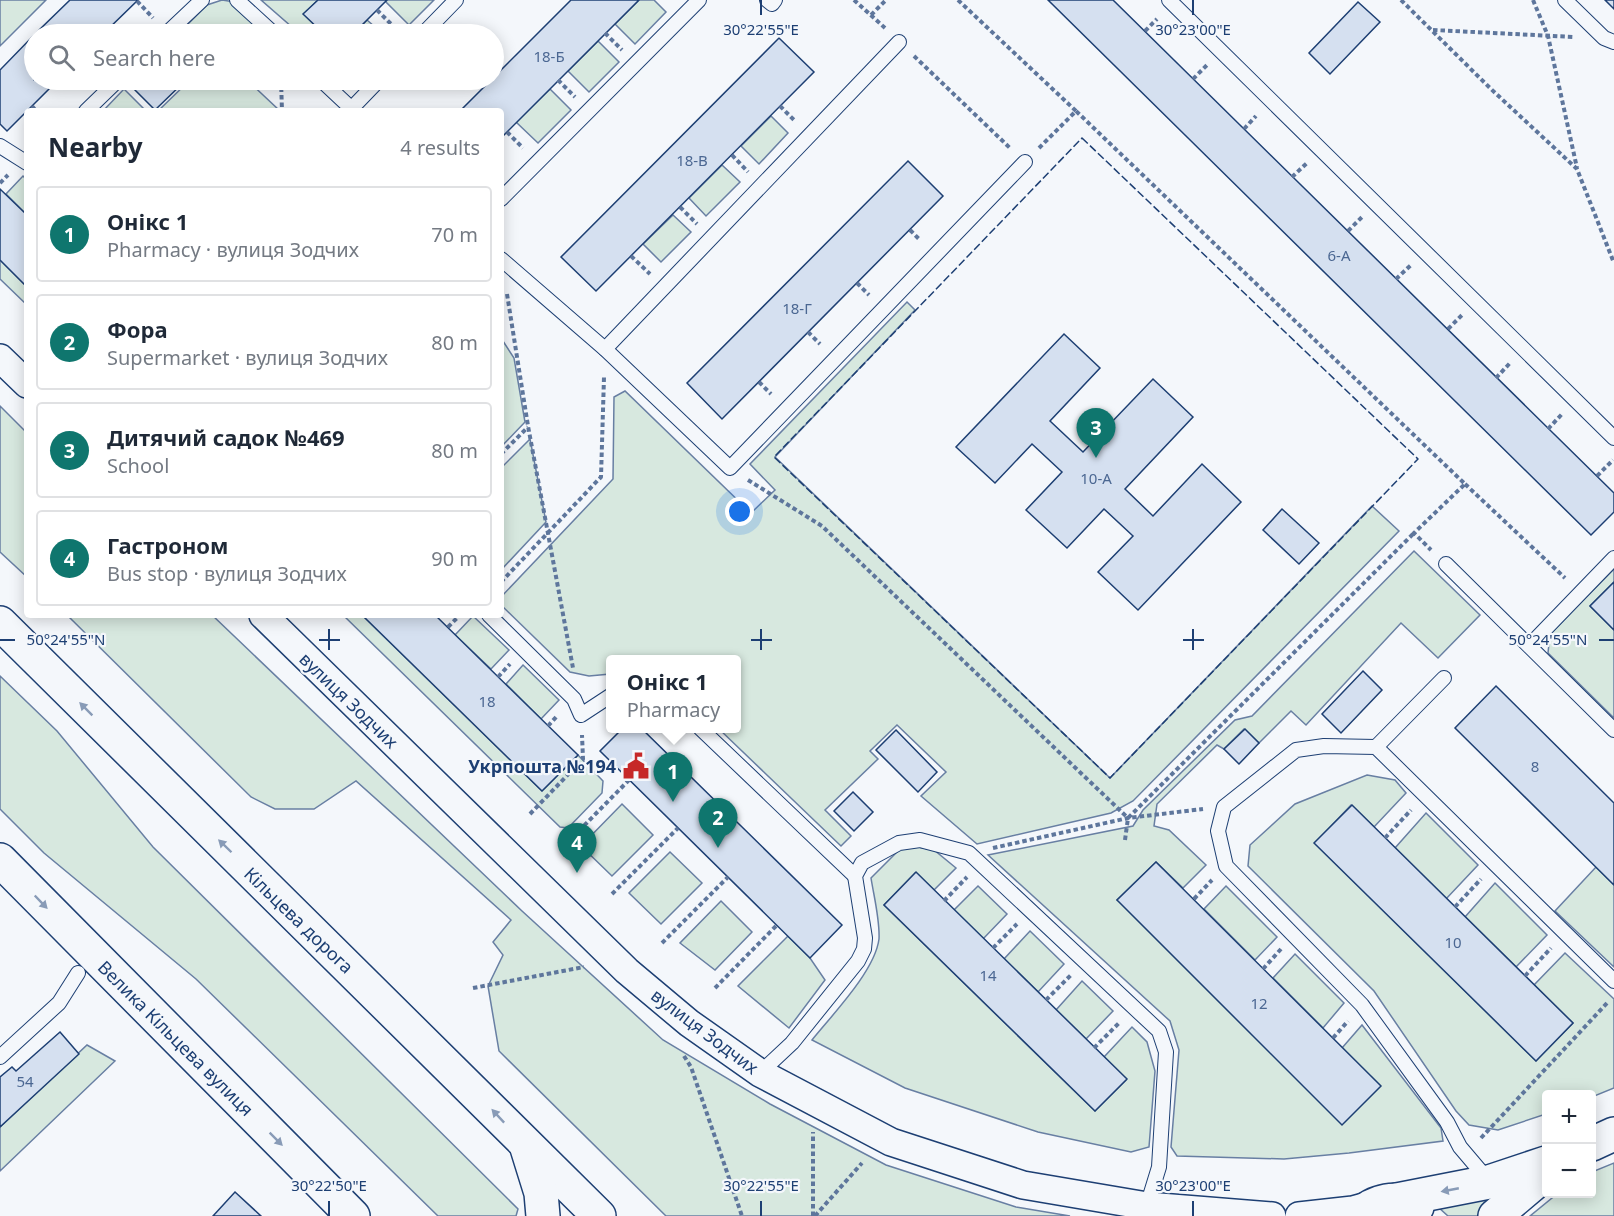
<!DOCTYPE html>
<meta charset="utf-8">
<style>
body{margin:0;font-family:"Noto Sans",sans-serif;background:#f2f2f3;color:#1f2937}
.controls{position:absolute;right:18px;bottom:18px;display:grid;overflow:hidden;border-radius:6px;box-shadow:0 3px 15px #0003}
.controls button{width:54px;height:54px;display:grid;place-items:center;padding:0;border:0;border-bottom:2px solid #e0e1e3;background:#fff;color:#1f2937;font:30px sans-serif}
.you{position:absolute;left:740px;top:512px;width:21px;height:21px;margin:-15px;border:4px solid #fff;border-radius:50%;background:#1a73e8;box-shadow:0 0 0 9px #1a73e833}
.badge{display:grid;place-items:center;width:39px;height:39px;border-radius:50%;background:#0f766e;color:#fff;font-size:20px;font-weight:700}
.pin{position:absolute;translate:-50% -50px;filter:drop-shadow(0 2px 3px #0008)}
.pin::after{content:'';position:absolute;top:32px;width:21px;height:18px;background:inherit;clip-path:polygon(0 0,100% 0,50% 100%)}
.popup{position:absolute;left:606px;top:655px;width:135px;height:78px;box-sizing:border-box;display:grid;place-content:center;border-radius:6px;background:#fff;filter:drop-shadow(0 2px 4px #0005);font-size:20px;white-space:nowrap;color:#747a83}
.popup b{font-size:22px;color:#1f2937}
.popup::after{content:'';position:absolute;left:50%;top:100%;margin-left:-12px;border:12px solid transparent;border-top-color:#fff}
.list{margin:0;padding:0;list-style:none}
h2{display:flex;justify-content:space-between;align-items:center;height:78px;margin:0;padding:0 24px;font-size:26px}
h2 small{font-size:20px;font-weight:400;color:#747a83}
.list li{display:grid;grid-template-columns:39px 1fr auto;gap:18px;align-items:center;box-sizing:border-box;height:96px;margin:0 12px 12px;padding:0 12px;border:2px solid #e0e1e3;border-radius:6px}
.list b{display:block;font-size:22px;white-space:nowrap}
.list p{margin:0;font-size:20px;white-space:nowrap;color:#747a83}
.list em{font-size:20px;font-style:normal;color:#747a83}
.icon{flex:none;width:33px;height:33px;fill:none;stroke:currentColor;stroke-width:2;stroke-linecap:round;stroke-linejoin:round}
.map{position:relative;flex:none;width:1614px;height:1216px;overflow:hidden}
.search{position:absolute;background:#fff;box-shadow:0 3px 15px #0003;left:24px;top:24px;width:480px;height:66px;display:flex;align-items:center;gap:15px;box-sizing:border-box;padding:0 21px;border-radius:33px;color:#747a83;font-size:22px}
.panel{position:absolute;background:#fff;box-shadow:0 3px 15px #0003;left:24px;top:108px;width:480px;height:510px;border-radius:6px}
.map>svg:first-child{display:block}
.green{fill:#d7e8df;stroke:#687fa3;stroke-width:1.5}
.building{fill:#d5e0f0;stroke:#1d3f73;stroke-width:1.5}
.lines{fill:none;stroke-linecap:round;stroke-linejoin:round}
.lane-casing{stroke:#1d3f73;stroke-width:16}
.street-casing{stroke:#1d3f73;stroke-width:30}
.secondary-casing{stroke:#1d3f73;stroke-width:36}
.highway-casing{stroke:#1d3f73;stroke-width:36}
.path{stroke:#5e769c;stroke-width:4;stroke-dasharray:4.5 3;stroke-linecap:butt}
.lane{stroke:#f4f7fb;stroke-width:14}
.street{stroke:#f4f7fb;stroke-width:27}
.secondary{stroke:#f4f7fb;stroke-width:33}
.highway{stroke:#f4f7fb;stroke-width:33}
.fence{stroke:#1d3f73;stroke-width:1.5;stroke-dasharray:8 3;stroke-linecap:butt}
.oneway{fill:#889bb7}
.ticks{fill:none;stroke:#1d3f73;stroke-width:2}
.labels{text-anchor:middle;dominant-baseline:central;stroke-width:4.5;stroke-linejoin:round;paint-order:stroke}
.number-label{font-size:15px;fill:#4b6792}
.street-label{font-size:18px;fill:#1d3f73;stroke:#f4f7fb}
.poi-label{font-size:18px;font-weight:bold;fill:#1d3f73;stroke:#f4f7fb;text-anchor:end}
.ticks-label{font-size:15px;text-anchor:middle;fill:#1d3f73;stroke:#f4f7fb;stroke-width:4.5;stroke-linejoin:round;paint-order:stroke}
</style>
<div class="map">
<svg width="1614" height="1216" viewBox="0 0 1614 1216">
<rect width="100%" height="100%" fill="#f4f7fb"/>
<g class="green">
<path d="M0,0H46L0,46Z"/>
<path d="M222,0L235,2L268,34H185L181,31L207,5Z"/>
<path d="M261,0H318L304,14L324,34H300Z"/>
<path d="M387,0H434L409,25L386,2Z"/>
<path d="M639,0H654L666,12L635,44L615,24Z"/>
<path d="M367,20L383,34H353Z"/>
<path d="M598,41L619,62L589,92L568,71Z"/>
<path d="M190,80H247L280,111H158Z"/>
<path d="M124,89L146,111H103Z"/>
<path d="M550,89L571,110L538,143L516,122Z"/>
<path d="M771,116L788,133L759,164L741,146Z"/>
<path d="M722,165L740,182L706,216L689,198Z"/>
<path d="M23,176L27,180V215L6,194Z"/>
<path d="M673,215L691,232L661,262L643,244Z"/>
<path d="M0,260L27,287V305L0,279Z"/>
<path d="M907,302L915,310L775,457L1110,778L1372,506L1399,531L1133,801L1111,813L977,844L921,796L946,772L897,725L870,751L878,759L825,810L851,836L841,846L719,729L736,728V660H648L644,656L638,659L610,660V674L589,676L570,672L501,605V597L613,479L614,397L625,391L751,513L775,490L750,464Z"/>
<path d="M501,338L514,358L525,422L501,447Z"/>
<path d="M0,406L27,433V577L0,552Z"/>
<path d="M530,439L546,522L501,570V468Z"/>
<path d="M1414,551L1480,615L1438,658L1401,623L1306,725L1291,711L1259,743L1244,729L1224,749L1217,745L1157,804L1154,826L1169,830L1206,865L1183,888L1156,862L1117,900L1342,1048L1362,1025L1441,1128L1443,1141L1349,1153L1284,1159L1177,1156L1171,1147L1179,1050L1170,1021L988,855L1133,826L1143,810L1235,720L1252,716Z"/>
<path d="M1614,569V582L1590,606L1614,630V718L1548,653L1550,634Z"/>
<path d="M67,615H212L522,911L663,1040L770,1104L886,1165L1016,1207L1070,1216H666L499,1051L488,986L503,955L493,942L511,920L356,781L314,809H275L251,797Z"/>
<path d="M343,615H362L542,791L578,755L603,781L602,793L568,828L560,827Z"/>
<path d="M473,616L509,650L491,669L455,635Z"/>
<path d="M523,665L559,700L541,719L506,684Z"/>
<path d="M0,676L57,731L153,847L518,1209L516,1216H438L196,979L44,853L0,809Z"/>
<path d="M1367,775L1395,780L1406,793L1374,827L1351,805L1315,843L1536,1061L1573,1023L1534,985L1565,953L1614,999V1088L1592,1097V1094H1546V1114L1498,1130L1469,1125L1456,1111L1374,991L1248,866L1250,845L1295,804Z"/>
<path d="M622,804L653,835L612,876L581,846Z"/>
<path d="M1426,813L1478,865L1446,899L1395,848Z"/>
<path d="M918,847L934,850L956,868L934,890L915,873L884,905L1095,1111L1126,1080L1104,1057L1132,1027L1147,1042L1155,1071L1149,1147L1131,1152L1038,1132L905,1088L812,1040C832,1015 875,971 879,939C880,920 874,897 871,878L900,849Z"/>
<path d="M670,852L702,883L661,924L629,893Z"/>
<path d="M1596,867L1614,885V967L1555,911Z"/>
<path d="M1495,883L1547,935L1516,967L1465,917Z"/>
<path d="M978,886L1007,914L983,939L954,910Z"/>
<path d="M1226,886L1277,937L1255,960L1204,909Z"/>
<path d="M721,901L752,932L715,970L680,943Z"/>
<path d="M1030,931L1064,964L1038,992L1004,959Z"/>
<path d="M788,936L810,958L825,980L789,1028L738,986Z"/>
<path d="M1295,954L1344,1003L1323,1028L1273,978Z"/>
<path d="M1082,981L1113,1011L1086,1039L1056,1010Z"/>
<path d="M87,1045L115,1061L0,1171V1127Z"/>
<path d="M1614,1163V1216H1530L1557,1194H1592V1172Z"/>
<path d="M1517,1185L1477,1216H1448L1437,1206Z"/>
</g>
<g class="building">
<path d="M70,0H138L103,34H35Z"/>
<path d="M318,0H387L353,34H324L303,14Z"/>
<path d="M571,0H639L501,138V111H460Z"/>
<path d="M1048,0H1113L1614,493V512L1591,535Z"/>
<path d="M1605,0H1614V9Z"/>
<path d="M1358,2L1380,22L1330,74L1309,53Z"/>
<path d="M34,35V80H58L7,131L0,124V70Z"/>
<path d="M779,38L814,72L596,291L561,257Z"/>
<path d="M146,80H186L155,110L135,90Z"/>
<path d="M908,161L943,196L722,419L687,383Z"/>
<path d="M0,189L27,215V287L0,260Z"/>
<path d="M1064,334L1100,368L1050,421L1083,452L1153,379L1193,417L1125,489L1153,516L1202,464L1241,502L1138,610L1098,572L1133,536L1104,509L1067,548L1026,510L1062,472L1032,444L995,483L956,447Z"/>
<path d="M1282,509L1319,543L1299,564L1263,530Z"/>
<path d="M1614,582V630L1590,606Z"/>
<path d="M362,615H435L578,755L542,791Z"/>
<path d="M1363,671L1382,690L1341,733L1322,714Z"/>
<path d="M1496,686L1614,803V885L1455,728Z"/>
<path d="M623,728H641L842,925L810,958L600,751Z"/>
<path d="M1245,729L1259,743L1239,764L1224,749Z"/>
<path d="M896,730L937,772L918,792L876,750Z"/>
<path d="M853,792L873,812L854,831L834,811Z"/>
<path d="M1352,805L1573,1023L1536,1061L1314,843Z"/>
<path d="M1156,862L1381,1086L1342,1125L1117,900Z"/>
<path d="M916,872L1127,1079L1095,1111L884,905Z"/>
<path d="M60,1032L79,1054L0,1127V1077L12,1067L16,1071Z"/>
<path d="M235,1192L261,1216H213Z"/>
</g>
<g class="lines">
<g class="lane-casing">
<g id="lane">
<path d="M237,0L274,34"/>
<path d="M767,0L772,4L775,0"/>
<path d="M1169,0L1614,438"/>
<path d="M1565,0L1604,38L1614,42"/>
<path d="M166,34L202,0"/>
<path d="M423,34L456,0"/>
<path d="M321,80L354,111"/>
<path d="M352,108L379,80"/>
<path d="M86,111L118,80"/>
<path d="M0,146L27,163"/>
<path d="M501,199L699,0"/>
<path d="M501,259L605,349L730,468L1025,162"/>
<path d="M605,349L899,42"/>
<path d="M1446,564L1614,730"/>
<path d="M489,615L574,699L581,715L610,696"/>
<path d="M1530,645L1614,558"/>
<path d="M700,728L855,876"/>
<path d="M1376,747L1444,678"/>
<path d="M0,1057L59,1003L78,973"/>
<path d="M760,1073L792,1043L858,961L864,949L865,938L855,876L862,863L899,843L920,840L969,853L1159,1031L1166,1052L1159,1167L1147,1206"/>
<path d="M1488,1180L1460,1147L1447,1122L1362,1005L1226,866L1218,831L1224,807L1296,750L1324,746L1376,747L1614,981"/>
</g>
</g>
<g class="street-casing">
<g id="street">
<path d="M0,358L27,384"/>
<path d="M263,615L627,971L689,1023L760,1073L891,1142L1023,1185L1147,1206L1272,1216"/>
<path d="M1299,1216L1353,1210L1371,1205"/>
</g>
</g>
<g class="secondary-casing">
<g id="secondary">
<path d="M1592,1144L1614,1134"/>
<path d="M1397,1200L1489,1182L1546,1163"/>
<path d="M1359,1216C1374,1200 1397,1195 1417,1207"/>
<path d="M1495,1216L1546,1173"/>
</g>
</g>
<g class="highway-casing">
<g id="highway">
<path d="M0,623L599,1216"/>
<path d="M0,860L353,1216"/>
<path d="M527,1148L541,1193L543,1216"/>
</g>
</g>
<g class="path">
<path d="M854,0L885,28"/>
<path d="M958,0L1076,111"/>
<path d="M1401,0L1491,89L1577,169L1614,263"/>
<path d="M1533,0L1548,36L1577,168"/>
<path d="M137,1L153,18"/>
<path d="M377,10L401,34"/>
<path d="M871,15L886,0"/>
<path d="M1433,30L1573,37"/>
<path d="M1145,31L1157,19"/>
<path d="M605,33L622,50"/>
<path d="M914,56L1010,148"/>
<path d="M1193,79L1207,65"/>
<path d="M281,80L282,111"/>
<path d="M558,80L575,97"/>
<path d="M32,106L36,111"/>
<path d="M780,106L795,121"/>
<path d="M1244,129L1256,116"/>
<path d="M507,132L523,148"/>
<path d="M1039,148L1076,111L1465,484L1414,533L1431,550"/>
<path d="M732,155L748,172"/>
<path d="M1292,177L1307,163"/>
<path d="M0,183L8,175"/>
<path d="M680,207L697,224"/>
<path d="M910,230L920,240"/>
<path d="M1348,231L1362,217"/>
<path d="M631,256L650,274"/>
<path d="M1396,279L1411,265"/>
<path d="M857,283L869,295"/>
<path d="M507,294L528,426L573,668"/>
<path d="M1448,329L1462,315"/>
<path d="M808,332L820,344"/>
<path d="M1496,378L1510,363"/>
<path d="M759,382L771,394"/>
<path d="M1548,429L1562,414"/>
<path d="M501,454L528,427"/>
<path d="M1597,476L1613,460"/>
<path d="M748,480L822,526L1128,818"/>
<path d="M1465,484L1565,578"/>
<path d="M501,582L601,477L604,377"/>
<path d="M448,627L460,615"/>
<path d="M498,677L510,664"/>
<path d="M548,726L558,715"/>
<path d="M530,814L583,759L582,735"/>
<path d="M1385,838L1411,810"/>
<path d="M1125,840L1128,818L1414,533"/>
<path d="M563,847L629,780"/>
<path d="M993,848L1128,818L1203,809"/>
<path d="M612,894L678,828"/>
<path d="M1194,899L1212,880"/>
<path d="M944,901L967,877"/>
<path d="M1455,907L1481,879"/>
<path d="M662,943L728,877"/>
<path d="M993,948L1017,924"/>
<path d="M1263,969L1281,949"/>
<path d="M1525,976L1551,948"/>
<path d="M473,988L584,967"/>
<path d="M715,988L777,925"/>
<path d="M1046,1000L1071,975"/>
<path d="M1333,1038L1348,1021"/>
<path d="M1094,1048L1119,1023"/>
<path d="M684,1056L691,1067L742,1216"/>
<path d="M1481,1138L1609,1001"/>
<path d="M813,1216V1132"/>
<path d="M815,1216L862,1163"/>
</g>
<use href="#lane" class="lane"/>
<use href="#street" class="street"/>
<use href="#secondary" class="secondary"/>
<use href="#highway" class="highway"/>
<path class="fence" d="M1082,138L1418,459L1110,778L774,457Z"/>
</g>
<defs><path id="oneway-solid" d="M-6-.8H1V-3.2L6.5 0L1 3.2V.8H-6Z" transform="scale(1.5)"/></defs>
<g class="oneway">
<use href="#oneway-solid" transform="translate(86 709) rotate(-135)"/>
<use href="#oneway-solid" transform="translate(225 846) rotate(-136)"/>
<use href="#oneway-solid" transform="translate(41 902) rotate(46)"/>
<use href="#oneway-solid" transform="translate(498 1116) rotate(-133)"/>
<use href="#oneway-solid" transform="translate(276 1139) rotate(45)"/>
<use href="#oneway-solid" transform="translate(1450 1190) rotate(169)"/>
</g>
<path class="ticks" d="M761,0V15M1193,0V15M329,629V650M761,629V650M1193,629V650M0,640H15M319,640H340M751,640H772M1183,640H1204M1599,640H1614M329,1201V1216M761,1201V1216M1193,1201V1216"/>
<defs>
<g id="civic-bare" transform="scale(2.07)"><path d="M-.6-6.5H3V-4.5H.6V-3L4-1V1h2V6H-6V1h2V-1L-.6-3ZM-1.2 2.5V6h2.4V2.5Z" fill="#c62828" stroke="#f4f7fb" stroke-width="2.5" paint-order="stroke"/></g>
</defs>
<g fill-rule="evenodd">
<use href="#civic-bare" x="636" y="766"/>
</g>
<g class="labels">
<g class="number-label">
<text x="549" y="56">18-Б</text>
<text x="692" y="160">18-В</text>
<text x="1339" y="255">6-А</text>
<text x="797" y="308">18-Г</text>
<text x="1096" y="478">10-А</text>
<text x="487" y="701">18</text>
<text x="1535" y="766">8</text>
<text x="1453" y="942">10</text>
<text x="988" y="975">14</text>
<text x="1259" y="1003">12</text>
<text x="25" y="1081">54</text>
</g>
<g class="street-label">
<text transform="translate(349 700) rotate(44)">вулиця Зодчих</text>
<text transform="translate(299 920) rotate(44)">Кільцева дорога</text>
<text transform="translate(705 1031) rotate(37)">вулиця Зодчих</text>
<text transform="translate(176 1038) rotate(45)">Велика Кільцева вулиця</text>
</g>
<g class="poi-label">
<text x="616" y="766">Укрпошта №194</text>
</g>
</g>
<g class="ticks-label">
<text x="761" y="35">30°22'55"E</text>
<text x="1193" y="35">30°23'00"E</text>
<text x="66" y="645">50°24'55"N</text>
<text x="1548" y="645">50°24'55"N</text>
<text x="329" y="1191">30°22'50"E</text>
<text x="761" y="1191">30°22'55"E</text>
<text x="1193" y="1191">30°23'00"E</text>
</g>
</svg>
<div class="controls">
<button>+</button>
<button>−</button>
</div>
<div class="you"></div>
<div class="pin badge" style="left:673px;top:802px">1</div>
<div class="popup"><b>Онікс 1</b>Pharmacy</div>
<div class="pin badge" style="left:718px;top:848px">2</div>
<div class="pin badge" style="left:1096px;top:458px">3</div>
<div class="pin badge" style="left:577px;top:873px">4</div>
<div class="search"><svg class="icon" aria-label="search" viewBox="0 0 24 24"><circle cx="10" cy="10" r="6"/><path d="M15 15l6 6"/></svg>Search here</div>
<section class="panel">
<h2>Nearby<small>4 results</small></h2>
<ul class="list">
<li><span class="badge">1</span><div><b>Онікс 1</b><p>Pharmacy · вулиця Зодчих</p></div><em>70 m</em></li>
<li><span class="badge">2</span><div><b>Фора</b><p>Supermarket · вулиця Зодчих</p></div><em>80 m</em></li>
<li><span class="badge">3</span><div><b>Дитячий садок №469</b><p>School</p></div><em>80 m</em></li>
<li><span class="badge">4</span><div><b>Гастроном</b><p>Bus stop · вулиця Зодчих</p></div><em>90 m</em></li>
</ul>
</section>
</div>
